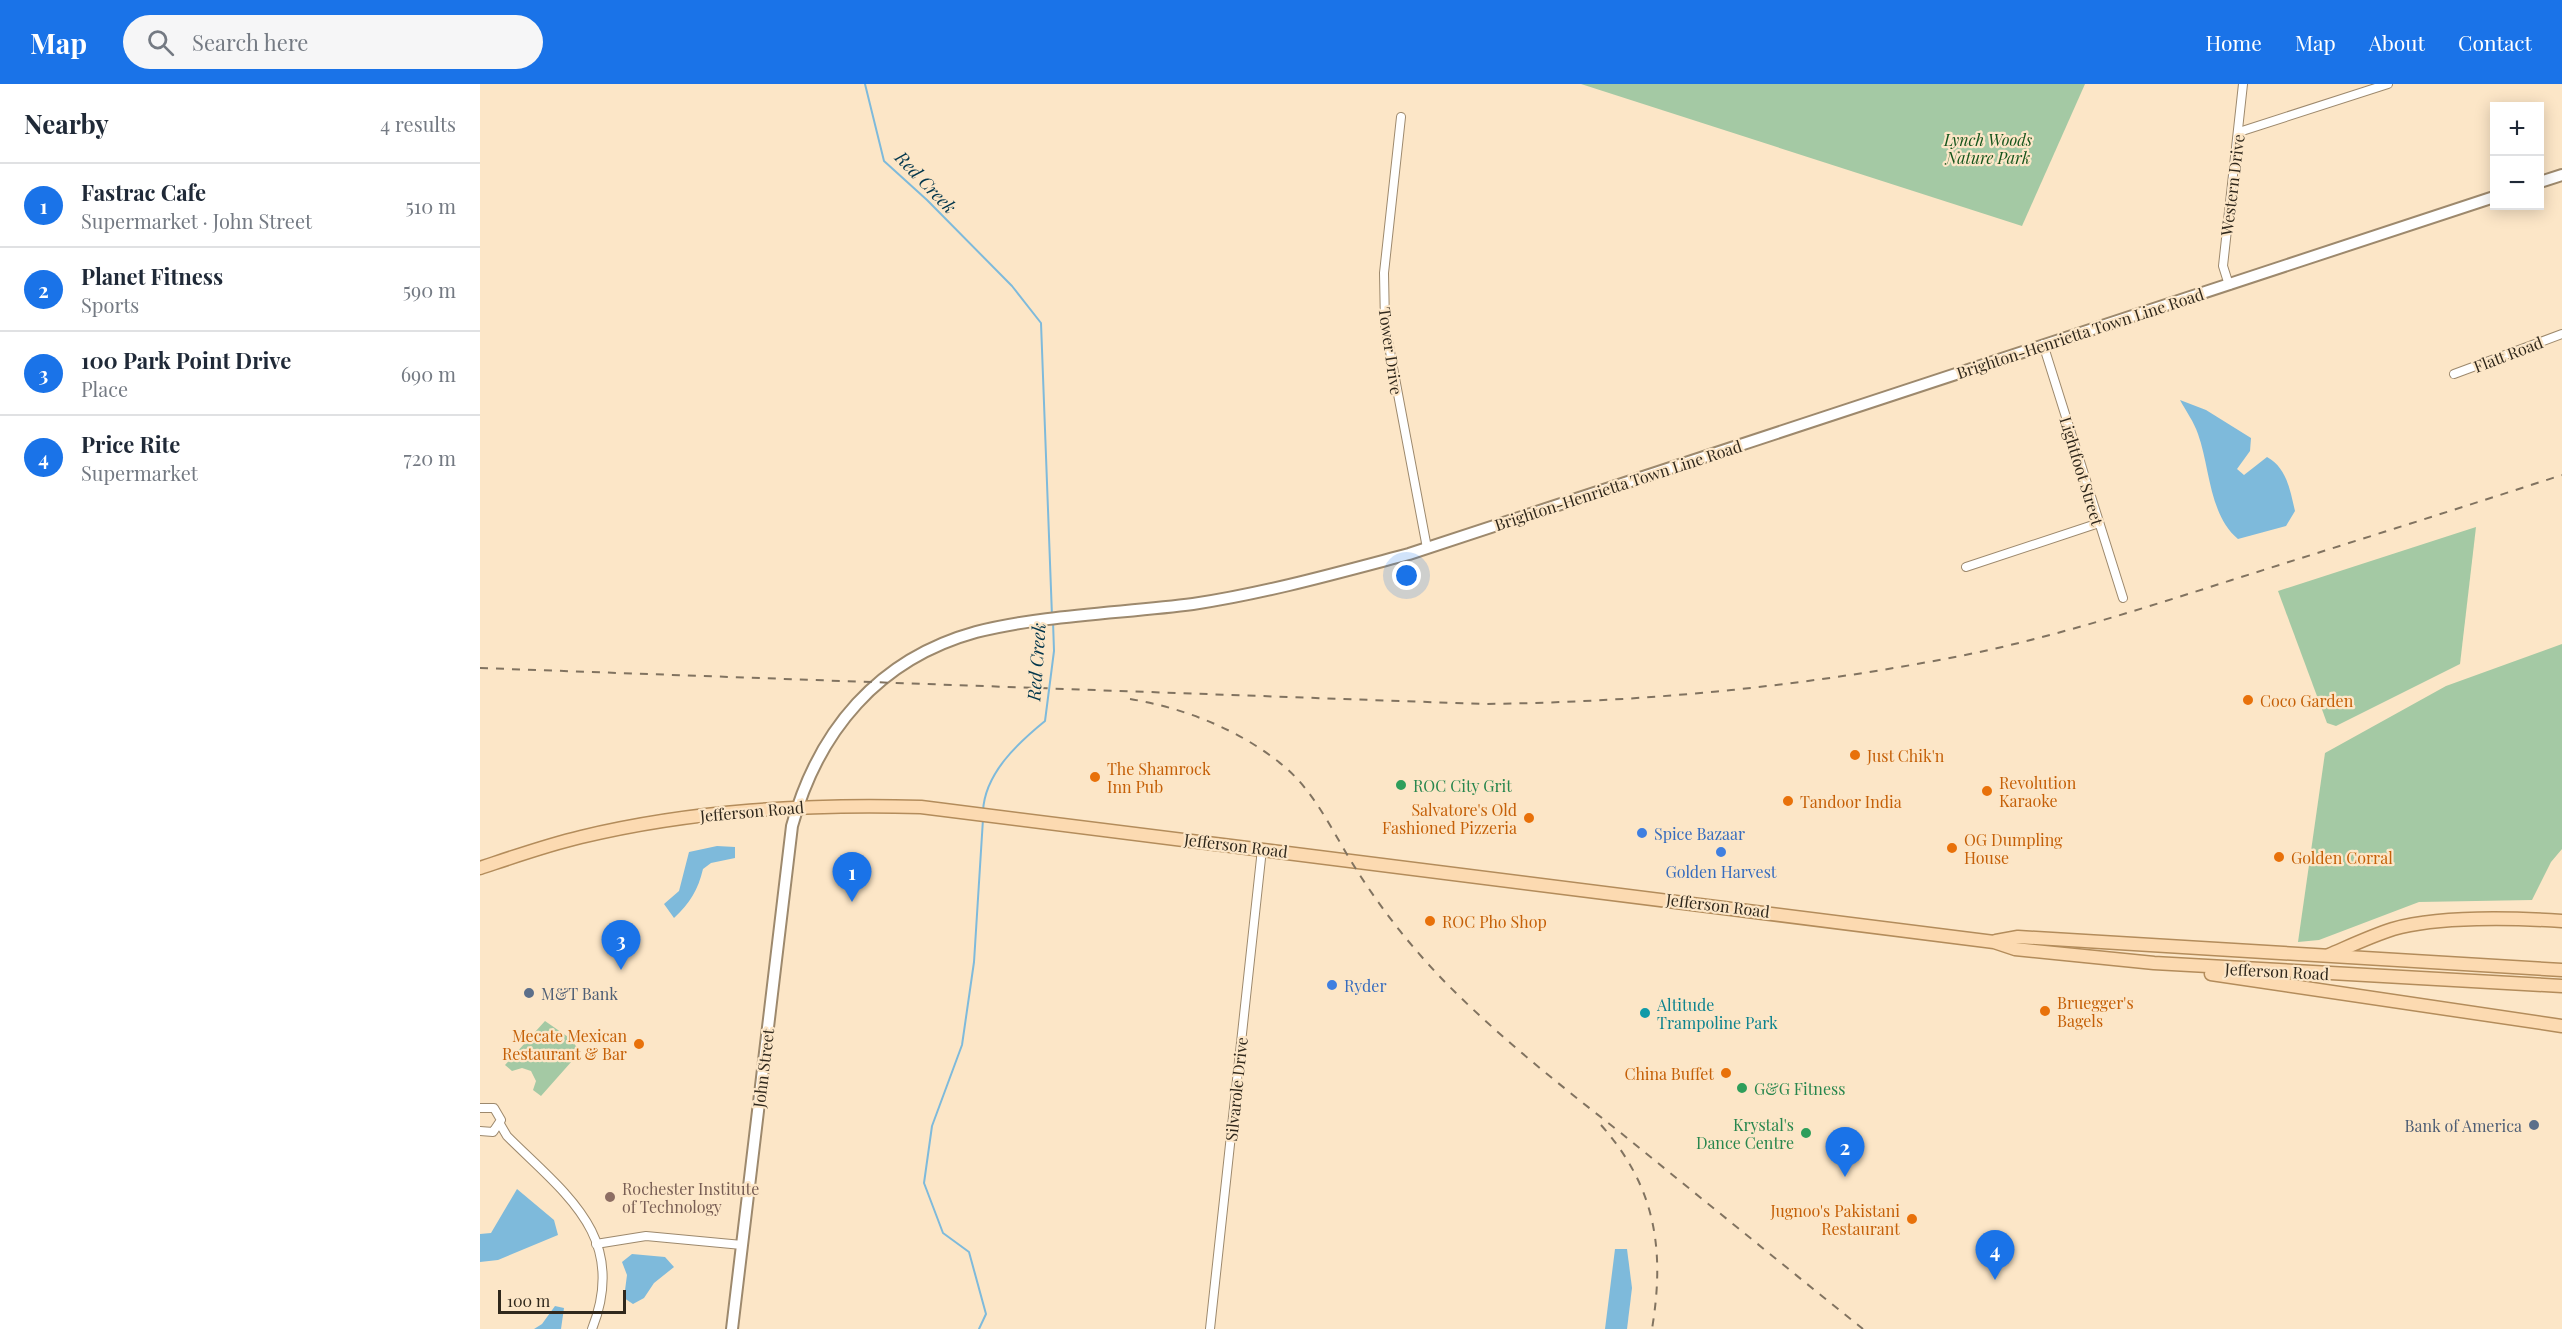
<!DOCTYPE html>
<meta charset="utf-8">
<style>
body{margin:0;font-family:"Playfair Display",serif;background:#f6f6f7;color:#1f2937}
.controls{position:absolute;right:18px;top:18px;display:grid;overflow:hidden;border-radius:0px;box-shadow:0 3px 15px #0003}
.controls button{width:54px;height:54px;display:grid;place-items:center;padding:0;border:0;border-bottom:2px solid #e0e1e3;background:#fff;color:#1f2937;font:30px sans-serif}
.scale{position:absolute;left:18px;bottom:15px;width:128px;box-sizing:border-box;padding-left:6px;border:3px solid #30281c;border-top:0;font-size:16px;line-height:21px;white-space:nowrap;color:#30281c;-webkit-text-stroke:4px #fce6c7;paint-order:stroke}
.you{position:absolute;left:927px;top:492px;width:21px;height:21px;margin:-15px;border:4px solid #fff;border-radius:50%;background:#1a73e8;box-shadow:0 0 0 9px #1a73e833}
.badge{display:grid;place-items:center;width:39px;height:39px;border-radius:50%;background:#1a73e8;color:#fff;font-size:20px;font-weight:700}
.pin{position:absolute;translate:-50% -50px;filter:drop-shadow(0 2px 3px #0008)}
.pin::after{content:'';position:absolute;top:32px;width:21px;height:18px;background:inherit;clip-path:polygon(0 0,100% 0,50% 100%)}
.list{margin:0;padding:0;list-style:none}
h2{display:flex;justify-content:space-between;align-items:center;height:78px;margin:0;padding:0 24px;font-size:26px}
h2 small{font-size:20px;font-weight:400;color:#747a83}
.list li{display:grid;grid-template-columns:39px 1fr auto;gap:18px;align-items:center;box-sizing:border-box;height:84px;padding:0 24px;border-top:2px solid #e0e1e3}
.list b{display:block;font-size:22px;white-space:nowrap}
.list p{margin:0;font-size:20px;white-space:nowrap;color:#747a83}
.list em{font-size:20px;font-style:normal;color:#747a83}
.icon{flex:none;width:33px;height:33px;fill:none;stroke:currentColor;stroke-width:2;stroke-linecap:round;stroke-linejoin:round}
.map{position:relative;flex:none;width:2082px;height:1245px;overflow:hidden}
header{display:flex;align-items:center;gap:36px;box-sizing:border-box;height:84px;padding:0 30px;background:#1a73e8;color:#fff}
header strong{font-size:28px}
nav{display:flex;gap:33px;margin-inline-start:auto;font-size:21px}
.search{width:420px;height:54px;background:#f6f6f7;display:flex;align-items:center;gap:15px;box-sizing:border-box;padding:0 21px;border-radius:33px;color:#747a83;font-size:22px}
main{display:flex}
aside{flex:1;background:#fff}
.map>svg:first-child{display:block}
.green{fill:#a4c9a4}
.water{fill:#7ebadb}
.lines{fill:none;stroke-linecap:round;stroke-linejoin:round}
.stream{stroke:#7ebadb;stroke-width:2}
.minor-casing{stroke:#9d896d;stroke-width:10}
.tertiary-casing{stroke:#9d896d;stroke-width:14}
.primary-casing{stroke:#b38c5b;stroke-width:15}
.minor{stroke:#fff;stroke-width:8}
.tertiary{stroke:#fff;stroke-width:10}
.primary{stroke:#fcdab1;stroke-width:12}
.rail{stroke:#817360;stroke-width:2;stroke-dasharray:8 8;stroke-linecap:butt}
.food-dot{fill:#e8710a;stroke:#fce6c7;stroke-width:2}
.leisure-dot{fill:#2e9e5b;stroke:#fce6c7;stroke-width:2}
.shop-dot{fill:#3f7fe0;stroke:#fce6c7;stroke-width:2}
.service-dot{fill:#5c6f8a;stroke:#fce6c7;stroke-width:2}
.culture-dot{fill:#0f9aa8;stroke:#fce6c7;stroke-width:2}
.education-dot{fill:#8d6e63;stroke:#fce6c7;stroke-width:2}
.labels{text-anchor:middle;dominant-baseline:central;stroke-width:4.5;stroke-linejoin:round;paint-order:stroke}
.park-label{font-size:16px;font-style:italic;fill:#15541b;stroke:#fce6c7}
.street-label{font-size:16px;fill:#30281c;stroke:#fce6c7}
.food-label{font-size:16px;fill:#c56008;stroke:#fce6c7;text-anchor:start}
.leisure-label{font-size:16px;fill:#27864d;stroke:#fce6c7;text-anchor:start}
.shop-label{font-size:16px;fill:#366cbe;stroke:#fce6c7;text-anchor:start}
.service-label{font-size:16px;fill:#4e5e75;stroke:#fce6c7;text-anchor:start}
.culture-label{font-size:16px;fill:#0d838f;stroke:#fce6c7;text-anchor:start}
.education-label{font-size:16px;fill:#785e54;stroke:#fce6c7;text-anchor:start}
.water-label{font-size:18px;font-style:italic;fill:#00354b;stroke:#fce6c7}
</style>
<header>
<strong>Map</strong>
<div class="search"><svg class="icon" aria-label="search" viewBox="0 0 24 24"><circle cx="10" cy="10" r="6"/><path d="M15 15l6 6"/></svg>Search here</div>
<nav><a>Home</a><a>Map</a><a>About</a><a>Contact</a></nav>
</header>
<main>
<aside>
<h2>Nearby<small>4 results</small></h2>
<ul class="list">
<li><span class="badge">1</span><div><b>Fastrac Cafe</b><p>Supermarket · John Street</p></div><em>510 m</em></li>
<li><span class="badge">2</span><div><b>Planet Fitness</b><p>Sports</p></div><em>590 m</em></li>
<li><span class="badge">3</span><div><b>100 Park Point Drive</b><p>Place</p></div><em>690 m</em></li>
<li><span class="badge">4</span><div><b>Price Rite</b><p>Supermarket</p></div><em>720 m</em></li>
</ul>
</aside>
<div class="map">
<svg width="2082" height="1245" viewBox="0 0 2082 1245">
<rect width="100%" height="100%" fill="#fce6c7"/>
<g class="green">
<path d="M1101,0H1605L1542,142Z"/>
<path d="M1996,443L1980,580L1856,642L1847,639L1798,507Z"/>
<path d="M2082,560V765L2071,778L2052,816L1939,818L1839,856L1818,858L1845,669L1966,602Z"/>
<path d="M65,937L91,955L100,968L61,1012L53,1006L56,997L51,987L42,984L32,987L25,981Z"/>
</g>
<g class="water">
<path d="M1700,316L1726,326L1771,354L1770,367L1757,385L1764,391L1787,373C1807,384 1810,406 1815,427L1806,442L1758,455C1729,431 1730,383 1718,350C1714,338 1706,327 1700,316Z"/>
<path d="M237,762L255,763V774L231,779L223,785C218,806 210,819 194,834L184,820L199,807L209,768Z"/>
<path d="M37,1105L74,1136L78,1151L18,1176L0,1178V1150L11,1149Z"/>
<path d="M1135,1165H1147L1152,1204L1147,1245H1125Z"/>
<path d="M152,1170L185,1173L194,1183L174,1199L164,1214L153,1220L144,1214L147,1191L142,1178Z"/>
<path d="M75,1222L84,1224L81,1245H54L62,1240Z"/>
</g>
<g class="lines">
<g class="stream">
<path d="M385,0L404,77L447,116L532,202L561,239L572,532"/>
<path d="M503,727C505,689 538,659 565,637L574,567L573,537"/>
<path d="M499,1245L506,1230L489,1168L463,1149L444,1099L452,1042L482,961L494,878L503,735"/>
</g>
<g class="minor-casing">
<g id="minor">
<path d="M921,33L904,189L905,241L947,464"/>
<path d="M1759,48L1908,0"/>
<path d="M1749,201L1743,182L1763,0"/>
<path d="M1563,260L1643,514"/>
<path d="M1974,290L2082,250"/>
<path d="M1486,483L1619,439"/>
<path d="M0,1024H14L21,1036L13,1048L0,1047"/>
<path d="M20,1040L27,1052C84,1109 149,1152 112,1245"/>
<path d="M116,1160L166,1152L262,1161"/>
<path d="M730,1245L782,765"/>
</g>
</g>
<g class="tertiary-casing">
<g id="tertiary">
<path d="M2060,98L2082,91"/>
<path d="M252,1245L312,742C338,647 398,575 496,548C562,531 644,529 713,520C786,509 857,489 929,470L2014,113"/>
</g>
</g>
<g class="primary-casing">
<g id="primary">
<path d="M0,784C33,773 67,761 101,753C213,726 326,720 441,723L1514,858L1535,865L1674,879L2082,902"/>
<path d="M1516,857L1538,853L2082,886"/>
<path d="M1849,871C1870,862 1891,852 1913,845C1958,832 2035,834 2082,837"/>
<path d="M1731,890L2082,942"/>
</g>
</g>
<use href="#minor" class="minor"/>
<use href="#tertiary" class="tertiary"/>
<use href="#primary" class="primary"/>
<g class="rail">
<path d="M0,584L1003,620C1170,618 1331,602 1495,569C1584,550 1671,522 1758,494C1866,460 1974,426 2082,391"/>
<path d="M650,615C705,624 763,647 806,684C837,711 854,751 876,785C901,825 932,864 965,898C1019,953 1080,1001 1141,1049C1221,1114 1302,1180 1383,1245"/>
<path d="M1121,1041C1176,1103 1185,1166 1172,1245"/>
</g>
</g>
<g class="food-dot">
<circle cx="1768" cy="616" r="6"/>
<circle cx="1375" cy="671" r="6"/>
<circle cx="615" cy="693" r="6"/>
<circle cx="1507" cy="707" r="6"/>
<circle cx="1308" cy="717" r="6"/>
<circle cx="1049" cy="734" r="6"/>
<circle cx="1472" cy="764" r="6"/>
<circle cx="1799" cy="773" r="6"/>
<circle cx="950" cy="837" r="6"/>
<circle cx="1565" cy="927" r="6"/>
<circle cx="159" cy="960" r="6"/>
<circle cx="1246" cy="989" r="6"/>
<circle cx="1432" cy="1135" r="6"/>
</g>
<g class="leisure-dot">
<circle cx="921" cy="701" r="6"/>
<circle cx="1262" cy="1004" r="6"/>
<circle cx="1326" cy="1049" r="6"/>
</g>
<g class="shop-dot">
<circle cx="1162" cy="749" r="6"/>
<circle cx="1241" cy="768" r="6"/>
<circle cx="852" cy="901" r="6"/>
</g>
<g class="service-dot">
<circle cx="49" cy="909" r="6"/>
<circle cx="2054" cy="1041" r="6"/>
</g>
<circle class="culture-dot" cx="1165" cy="929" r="6"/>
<circle class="education-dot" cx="130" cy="1113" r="6"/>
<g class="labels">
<g class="park-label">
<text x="1508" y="55">Lynch Woods<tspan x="1508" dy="18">Nature Park</tspan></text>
</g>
<g class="street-label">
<text transform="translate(1752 101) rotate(-83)">Western Drive</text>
<text transform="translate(1600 249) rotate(-18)">Brighton-Henrietta Town Line Road</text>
<text transform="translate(911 267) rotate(82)">Tower Drive</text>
<text transform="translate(2028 270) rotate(-21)">Flatt Road</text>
<text transform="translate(1602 387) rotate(73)">Lightfoot Street</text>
<text transform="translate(1138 401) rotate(-18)">Brighton-Henrietta Town Line Road</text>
<text transform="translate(272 727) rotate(-5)">Jefferson Road</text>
<text transform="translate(756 761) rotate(7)">Jefferson Road</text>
<text transform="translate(1238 821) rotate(7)">Jefferson Road</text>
<text transform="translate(1797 887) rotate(3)">Jefferson Road</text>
<text transform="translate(283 984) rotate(-83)">John Street</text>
<text transform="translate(756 1005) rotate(-84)">Silvarole Drive</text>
</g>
<g class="food-label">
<text x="1780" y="616">Coco Garden</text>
<text x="1387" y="671">Just Chik'n</text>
<text x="627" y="684">The Shamrock<tspan x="627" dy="18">Inn Pub</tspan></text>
<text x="1519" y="698">Revolution<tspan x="1519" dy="18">Karaoke</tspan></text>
<text x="1320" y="717">Tandoor India</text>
<text x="1037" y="725" text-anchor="end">Salvatore's Old<tspan x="1037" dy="18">Fashioned Pizzeria</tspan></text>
<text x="1484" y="755">OG Dumpling<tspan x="1484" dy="18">House</tspan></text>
<text x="1811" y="773">Golden Corral</text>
<text x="962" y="837">ROC Pho Shop</text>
<text x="1577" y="918">Bruegger's<tspan x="1577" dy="18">Bagels</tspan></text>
<text x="147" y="951" text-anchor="end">Mecate Mexican<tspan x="147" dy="18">Restaurant &amp; Bar</tspan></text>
<text x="1234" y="989" text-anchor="end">China Buffet</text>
<text x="1420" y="1126" text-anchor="end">Jugnoo's Pakistani<tspan x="1420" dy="18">Restaurant</tspan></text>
</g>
<g class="leisure-label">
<text x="933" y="701">ROC City Grit</text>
<text x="1274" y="1004">G&amp;G Fitness</text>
<text x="1314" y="1040" text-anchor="end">Krystal's<tspan x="1314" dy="18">Dance Centre</tspan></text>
</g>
<g class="shop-label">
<text x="1174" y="749">Spice Bazaar</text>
<text x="1241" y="787" text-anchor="middle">Golden Harvest</text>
<text x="864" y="901">Ryder</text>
</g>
<g class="service-label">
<text x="61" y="909">M&amp;T Bank</text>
<text x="2042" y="1041" text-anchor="end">Bank of America</text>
</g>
<g class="culture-label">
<text x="1177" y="920">Altitude<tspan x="1177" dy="18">Trampoline Park</tspan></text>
</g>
<g class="education-label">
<text x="142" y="1104">Rochester Institute<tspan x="142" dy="18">of Technology</tspan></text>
</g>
<g class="water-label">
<text transform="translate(446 98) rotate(46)">Red Creek</text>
<text transform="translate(556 578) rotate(-86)">Red Creek</text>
</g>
</g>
</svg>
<div class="controls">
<button>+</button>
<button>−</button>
</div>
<div class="scale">100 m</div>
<div class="you"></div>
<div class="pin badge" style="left:372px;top:818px">1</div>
<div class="pin badge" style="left:1365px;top:1093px">2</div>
<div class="pin badge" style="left:141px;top:886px">3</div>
<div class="pin badge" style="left:1515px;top:1196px">4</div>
</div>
</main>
